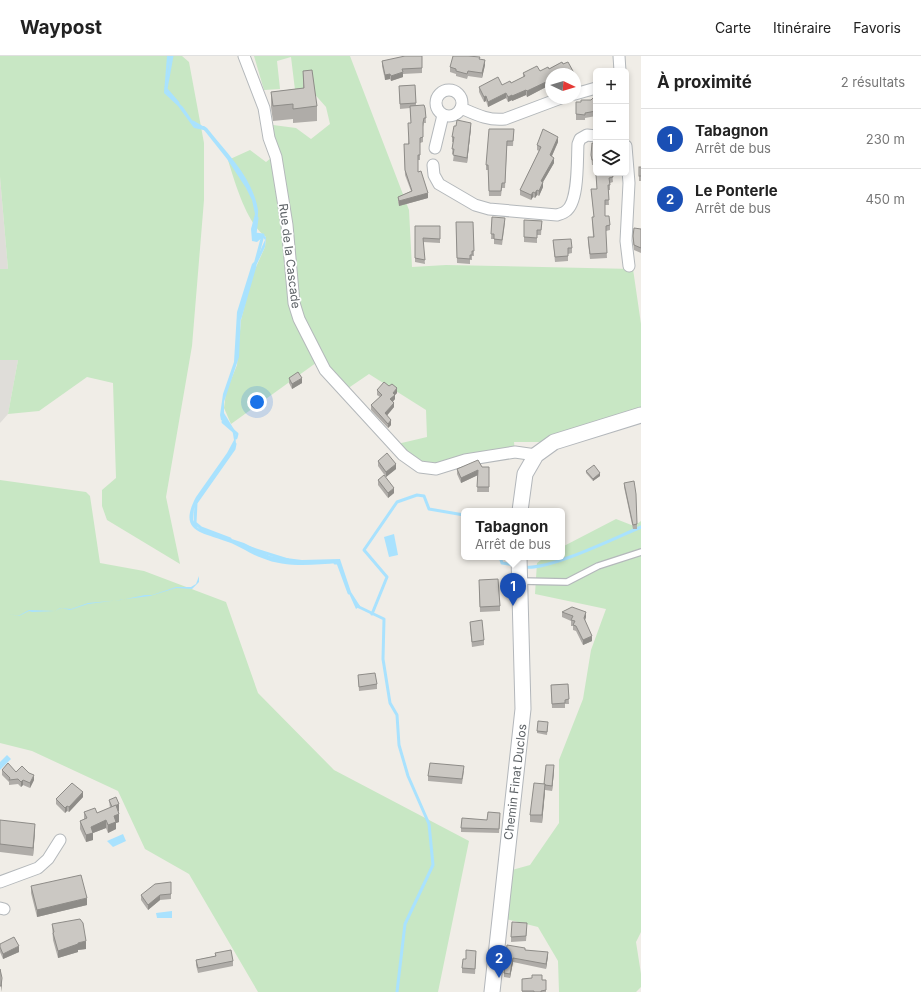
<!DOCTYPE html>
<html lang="fr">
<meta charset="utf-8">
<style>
body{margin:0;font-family:Inter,sans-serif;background:#f6f6f6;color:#222}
.controls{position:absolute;right:12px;top:12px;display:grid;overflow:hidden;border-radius:6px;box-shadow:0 2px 6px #0003}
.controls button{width:36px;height:36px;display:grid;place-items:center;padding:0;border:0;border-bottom:1px solid #e0e0e0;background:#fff;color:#222;font:20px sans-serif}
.compass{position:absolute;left:545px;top:12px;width:36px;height:36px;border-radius:50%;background:#fff;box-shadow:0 2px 6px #0003;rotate:94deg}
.you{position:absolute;left:257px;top:346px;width:14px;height:14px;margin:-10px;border:3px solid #fff;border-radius:50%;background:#1a73e8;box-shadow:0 0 0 6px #1a73e833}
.badge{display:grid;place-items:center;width:26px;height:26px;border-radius:50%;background:#e93539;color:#fff;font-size:13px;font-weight:700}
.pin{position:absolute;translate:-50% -33px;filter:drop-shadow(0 1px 2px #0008)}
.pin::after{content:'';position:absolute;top:21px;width:14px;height:12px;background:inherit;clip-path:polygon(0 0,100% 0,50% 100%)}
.popup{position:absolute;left:461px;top:452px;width:104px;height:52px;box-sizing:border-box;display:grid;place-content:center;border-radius:6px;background:#fff;filter:drop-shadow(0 1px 3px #0005);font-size:13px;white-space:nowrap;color:#767676}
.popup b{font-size:15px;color:#222}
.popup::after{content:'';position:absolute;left:50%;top:100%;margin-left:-8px;border:8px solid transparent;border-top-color:#fff}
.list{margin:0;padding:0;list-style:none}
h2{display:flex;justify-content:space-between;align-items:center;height:52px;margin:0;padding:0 16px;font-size:17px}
h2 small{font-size:13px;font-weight:400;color:#767676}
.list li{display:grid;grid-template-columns:26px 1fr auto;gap:12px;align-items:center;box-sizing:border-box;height:60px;padding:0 16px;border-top:1px solid #e0e0e0}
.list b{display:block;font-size:15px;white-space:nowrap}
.list p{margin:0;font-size:13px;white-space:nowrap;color:#767676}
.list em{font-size:13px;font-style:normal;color:#767676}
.icon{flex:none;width:22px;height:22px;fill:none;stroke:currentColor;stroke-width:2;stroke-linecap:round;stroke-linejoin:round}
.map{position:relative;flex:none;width:641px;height:936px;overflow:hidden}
header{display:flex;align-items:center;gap:24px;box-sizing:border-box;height:56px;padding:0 20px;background:#fff;border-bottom:1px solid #e0e0e0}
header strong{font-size:19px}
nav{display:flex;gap:22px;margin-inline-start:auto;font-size:14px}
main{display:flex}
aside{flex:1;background:#fff}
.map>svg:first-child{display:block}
.industrial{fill:#dfddd9}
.green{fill:#c8e7c4}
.water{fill:#a9e2fe}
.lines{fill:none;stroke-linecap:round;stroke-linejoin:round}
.stream{stroke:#a9e2fe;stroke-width:3}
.service-casing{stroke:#b4b8bb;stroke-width:8}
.minor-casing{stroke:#b4b8bb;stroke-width:13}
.secondary-casing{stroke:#b3b7bb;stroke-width:17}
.service{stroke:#fff;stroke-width:5.5}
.minor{stroke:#fff;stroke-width:11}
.secondary{stroke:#fff;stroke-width:15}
.wall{fill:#afaca8}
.shaded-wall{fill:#8e8c88}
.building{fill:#cbc8c3;stroke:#8e8c88}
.labels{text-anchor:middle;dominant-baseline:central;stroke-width:3.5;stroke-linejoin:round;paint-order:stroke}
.street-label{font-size:12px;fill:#5e6367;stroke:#fff}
</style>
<header>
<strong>Waypost</strong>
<nav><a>Carte</a><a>Itinéraire</a><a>Favoris</a></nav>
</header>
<main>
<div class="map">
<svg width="641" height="936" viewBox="0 0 641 936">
<rect width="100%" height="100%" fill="#f0ede7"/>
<g class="industrial">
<path d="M0,121L8,213H0Z"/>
<path d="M0,304H18L8,358L0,367Z"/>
</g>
<g class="green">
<path d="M0,0H182L189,6L204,87V144L192,290L166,441L180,508L107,464L102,450V434L116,422L113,327L87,321L39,355L8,358L18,304H0V213H8L0,121Z"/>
<path d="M254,0H350L409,154L412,211L446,209L633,213L641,268V359L554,386H514L515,396L420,411L393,389L427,381L426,354L369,318L344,335L320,304L231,368L224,352L226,336L237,309L241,264L252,220L265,191L266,181C247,168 235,127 228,104L250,94L266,106L275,99L273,69L296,72L311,83L330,68L326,51L311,34H295L291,1L277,5L280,33L264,34Z"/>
<path d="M0,424L86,436L90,440L100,507L144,515L226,546L258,637L334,714L469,785L438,936H258L189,818L145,793L118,735L32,695L0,687Z"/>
<path d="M616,463L634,470L641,465V876L636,886L641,918V931L636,936H559L558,905L538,871L506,863L512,814L530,809L559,767V704L583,643L591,594L606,553L535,538L537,507L545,501H562V491Z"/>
</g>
<g class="water">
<path d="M167,0H171L168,13L166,35L183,51L196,70H204L207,72C226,96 253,122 258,154C259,163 253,170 255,178L263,179L266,181L265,191L254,214L241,259L239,301L224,346V357L235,375L236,389L198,445L194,453L193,464L198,472L244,487L270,500L302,504L340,503L351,536L360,550L356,553L347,533L338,507C313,509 285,512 262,502C250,498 240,490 228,486C203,476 177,477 196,441L227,397L234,384L232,372L221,364L220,359L223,338L234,306L237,256L252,208L256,204L265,184L263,181L257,186L252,185L251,173L255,158L252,144L246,132L227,103L204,74L194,72L178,50L164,37Z"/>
<path d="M394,478L398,499L389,501L384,481Z"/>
<path d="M199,520V526L192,533L176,532L150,540L88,548L70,554L61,552L55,555L32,556L29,555L19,560L9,558L0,561L9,558L18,560L29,554L55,555L60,552L71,553L88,547L121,544L145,539H152L176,531H191L196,528Z"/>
<path d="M7,699L11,703L0,714V706Z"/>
<path d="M123,778L126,785L113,791L107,785Z"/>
<path d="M172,855V862H157L156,857Z"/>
</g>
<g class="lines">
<g class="stream">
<path d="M172,0L166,33L178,47"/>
<path d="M193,66L205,73"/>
<path d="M256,205L263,179L255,178L257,162"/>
<path d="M240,262L255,210"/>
<path d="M223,366L237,378L236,382"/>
<path d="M230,483L201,472L195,467L196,447L234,393L235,388"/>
<path d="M250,492L288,504"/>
<path d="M500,501L502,507L515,509"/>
<path d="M335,507H338L349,537"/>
<path d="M524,511C548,515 617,481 641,471"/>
<path d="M356,548L359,551L384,563L383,603L390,647L397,659L399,689L408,720L429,768L433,809L405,868L397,936"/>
<path d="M372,558L387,521L364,494L397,446L417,439L424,440L429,453L464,459"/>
</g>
<g class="service-casing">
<path id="service" d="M521,525L567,526L598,510L641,496"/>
</g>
<g class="minor-casing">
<g id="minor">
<path d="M244,0L264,52L269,82L276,101L287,169L294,247L299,263L325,314L403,399L420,411L436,413L465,404L515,396L536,399"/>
<path d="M619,0L620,15"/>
<circle cx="449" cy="47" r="13"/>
<path d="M575,38L596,32"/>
<path d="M461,52C475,58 488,65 505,63L561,42"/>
<path d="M626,90L629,127L626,185L629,210"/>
<path d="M435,92L443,59"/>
<path d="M433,109L434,119L439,128L475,149L489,153L557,159C560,158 564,157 566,155C579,146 577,104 578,88L580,83L587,79L596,80"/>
<path d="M0,826L38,812L48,803L60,784"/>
<path d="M0,852L4,853"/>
</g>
</g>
<g class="secondary-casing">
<g id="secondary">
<path d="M520,455L525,418L536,399L554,386L641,359"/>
<path d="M492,936L523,653L519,501"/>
</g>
</g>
<use href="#service" class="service"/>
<use href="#minor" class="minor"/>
<use href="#secondary" class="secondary"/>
</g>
<g class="wall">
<path d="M422,0V17L403,18V21L391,25L390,23L385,24L382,10V5Z"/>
<path d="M480,3L485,9L482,22L468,20L467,23L456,20V18L450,16V11Z"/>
<path d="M562,6L551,31L550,30L546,31L527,41L526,39L512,45V44L508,46L506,42L488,51L486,45L484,46L479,36V31L502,29L511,27L523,21V17L540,15L549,13Z"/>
<path d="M303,15L317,50V65L293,67V63L273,65L271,51V36L303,32Z"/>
<path d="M415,29L416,49L425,52L426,67H424L423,71V86L420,87V104H418V116L428,142L399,150L398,146V141L411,135L405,119L404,93L408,88L411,67L410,52L400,53L399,30Z"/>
<path d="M596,40V60L585,62V64H576V46H581L591,44Z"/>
<path d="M471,72L467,107L453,105L454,98H452L453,86H452V81Z"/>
<path d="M514,73L513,90H507L505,132H502L501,140H489L488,114H486V109Z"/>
<path d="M558,86L552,100L554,107L543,126V131L539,140L537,139L535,142L533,141L531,144L520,139V134L539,95L537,94V89Z"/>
<path d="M596,88V117H612L613,126L610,127V134H608L609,149H605V160L610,169V174L606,175V180L607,202L590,203L588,186V181H593L592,161H594L591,133H597L595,109H592L591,99Z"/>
<rect x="639" y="111" width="2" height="14"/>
<path d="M492,161L505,167L502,189L494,188V183H491Z"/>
<path d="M524,164L542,165L541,179H537V187L524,186Z"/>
<path d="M456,166H473L474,200H472V204H470V208L457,207Z"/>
<path d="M415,170H440V187L423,186L425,208L415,206Z"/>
<path d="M641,173V197L634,194L633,185V180Z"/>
<path d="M553,184L572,192V197L568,198V205L555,206Z"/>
<path d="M289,322L302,327L292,333L289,327Z"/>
<path d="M377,334L397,337L395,339V343L393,346L394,351L387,359L391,369L388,372L371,354V349L380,341L377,339Z"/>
<path d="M378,405L396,413L386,421L378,410Z"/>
<path d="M482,411H489V436H477L478,419L461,427L457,418V413Z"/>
<path d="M586,415L600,420L593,425L586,417Z"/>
<path d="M378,424L394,437L388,442L378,429Z"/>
<path d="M624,427L637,468V473H633L624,431Z"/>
<path d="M479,529L500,550V555L480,556Z"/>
<path d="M562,556L586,561L585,564L592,585L583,589L576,575L573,574V570H571V565L562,561Z"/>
<path d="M470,566L484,584V589L472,591L470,571Z"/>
<path d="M358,619L377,628V633L359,635Z"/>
<path d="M568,628L569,648H565V652H552L551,629Z"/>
<path d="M548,669L547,679L537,677V675Z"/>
<path d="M2,714L16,716L34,724L30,732L23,729L21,731L18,728L9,729V726L2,719Z"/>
<path d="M464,715L462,728L428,725V720Z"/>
<path d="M554,715L552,735L545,734L542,767L530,766V759L544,728Z"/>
<path d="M83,741L69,756L67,755L65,757L56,748V743Z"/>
<path d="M109,744L119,755L118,756L119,766L116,767V773L108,777L106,772L93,777V784L86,786L80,773V765L84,763V756L97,757L110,752Z"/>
<path d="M500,761L499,777L461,776V772L487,764Z"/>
<path d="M0,764L35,775L33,800L0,796Z"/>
<path d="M31,830L87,849L37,861L31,837Z"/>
<path d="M171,838V843L160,844L148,854L141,844V839Z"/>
<path d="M52,868L86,893L78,894V896L58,902L53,884Z"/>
<path d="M527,872L526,885L511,886V881Z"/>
<path d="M0,888L19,896L3,903L0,896Z"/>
<path d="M507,889L548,900L546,913L513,906L510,922L504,921V917Z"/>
<path d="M215,897L233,905V910L198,917L196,909V904L215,900Z"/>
<path d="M476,900L475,918L462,917V912Z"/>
<path d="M522,923L546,924V936H522Z"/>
</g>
<g class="shaded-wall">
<path d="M485,4V9L482,22V17Z"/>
<path d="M403,16V21L391,25V20Z"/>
<path d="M390,18V23L385,24V19Z"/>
<path d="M550,25V30L546,31L527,41V35L546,26Z"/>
<path d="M526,34V39L512,45V40Z"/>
<path d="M506,37V42L488,51V46Z"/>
<path d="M512,39V44L508,46V41Z"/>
<path d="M486,40V45L484,46V41Z"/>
<path d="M471,67V72L467,107V102Z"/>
<path d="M558,81V86L550,104V99Z"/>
<path d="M554,102V107L543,126V131L539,140V135L541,125Z"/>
<path d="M537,134V139L535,142V137Z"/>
<path d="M533,136V141L531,144V139Z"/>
<path d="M428,137V142L399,150V145Z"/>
<path d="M302,322V327L292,333V328Z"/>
<path d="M397,332V337L395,339V343L390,348V343L393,337Z"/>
<path d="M394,347V351L385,362V357Z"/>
<path d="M391,364V369L388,372V368Z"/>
<path d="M396,408V413L386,421V416Z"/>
<path d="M478,414V419L461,427V422Z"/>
<path d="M600,417V420L593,425V423Z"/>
<path d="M394,432V437L388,442V437Z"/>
<path d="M586,556V561L584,567V562Z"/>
<path d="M592,580V585L583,589V584Z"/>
<path d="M554,709V715L552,735V730Z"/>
<path d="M34,719V724L30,732V727Z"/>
<path d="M23,724V729L21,731V726Z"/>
<path d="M545,728V736L542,767V759Z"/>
<path d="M83,736V741L69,756V751Z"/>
<path d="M119,748V755L112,758V751Z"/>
<path d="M67,750V755L65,757V752Z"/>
<path d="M119,758V766L116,767V773L108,777V769L114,760Z"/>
<path d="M106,764V772L93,777V784L86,786V779L91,771Z"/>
<path d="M35,768V775L33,800V792Z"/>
<path d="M160,839V844L148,854V849Z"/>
<path d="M87,842V849L37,861V854Z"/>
<path d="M86,885V893L78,894V896L58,902V895L78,887Z"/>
<path d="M19,890V896L3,903V898Z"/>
<path d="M548,896V900L546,913V908Z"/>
<path d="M513,902V906L510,922V918Z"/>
<path d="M2,922V929L1,936V930Z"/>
</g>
<g class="building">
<path d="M405,0H422V12L402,13L403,16L391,20L390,18L385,19L382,5Z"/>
<path d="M453,0H468L480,1L479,3L485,4L482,17L468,15L467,18L456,15V13L450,11Z"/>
<path d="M562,6L563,8L568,6L574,17L572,18H551V26L550,25L546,26L527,35L526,34L512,40V39L508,41L506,37L488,46L486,40L484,41L479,31L498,21L502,29L510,25L511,27L525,20L523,17L537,10L540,15L548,11L549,13Z"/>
<path d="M312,14L317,50L293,53V48L273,50L271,36L304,32L303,15Z"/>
<path d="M415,29L416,47L400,48L399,30Z"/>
<path d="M595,40H596V55L585,57V59L576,58V46H581V44H591Z"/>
<path d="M424,49L425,52L426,62H424L423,67V81L420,82V99H418V116L421,115L428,137L399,145L398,141L412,135L405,114L404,88H409L408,67H411L410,50Z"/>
<path d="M457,64L471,67L467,102L453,99L454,93H452L454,81H452L454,70H456Z"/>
<path d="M489,73H514L513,85H507L505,127H502L501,135H489L488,109H486Z"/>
<path d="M543,73L558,81L550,99L554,102L541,125L543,126L539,135L537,134L535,137L533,136L531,139L520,134L541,91L537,89Z"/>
<path d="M592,87L596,88V117H612L613,121L609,122L610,129H608L609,144H605V160H609L610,169L606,170V177L607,197L590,198L588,181H594L592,161H594L591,133H597L595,104H592L591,99Z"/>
<rect x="639" y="111" width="2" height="9"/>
<path d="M492,161L505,162L502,184L494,183V178H491Z"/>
<path d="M524,164L542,165L541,174H537V182L524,181Z"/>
<path d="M456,166H473L474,195H472V199H470V203L457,202Z"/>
<path d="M415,170H440V183L423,182L425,204L415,202Z"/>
<path d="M634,172L641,173V192L634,189L633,180Z"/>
<path d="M571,183L572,192H568V200L555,201L553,184Z"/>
<path d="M298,316L302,322L292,328L289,322Z"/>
<path d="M384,326L389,330L392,328L397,332L393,337L395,339L390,343L394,347L385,357L391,364L388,368L371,349L382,339L377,334Z"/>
<path d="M387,397L396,408L386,416L378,405Z"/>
<path d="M478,404L482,411H489V431H477L478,414L461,422L457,413Z"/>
<path d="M594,409L600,417L593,423L586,415Z"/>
<path d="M384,419L394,432L388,437L378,424Z"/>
<path d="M634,425L636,438L637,468L633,469L624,427Z"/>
<path d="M498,523L500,550L480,551L479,524Z"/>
<path d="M572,551L586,556L584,562L592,580L583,584L576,570L573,569L575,565L571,564L573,560L562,556Z"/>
<path d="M482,564L484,584L472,586L470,566Z"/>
<path d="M375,617L377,628L359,631L358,619Z"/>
<path d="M568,628L569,643L565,644V647L552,648L551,629Z"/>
<path d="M538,665L548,666L547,676L537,675Z"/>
<path d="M8,707L16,716L22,710L29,717L34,719L30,727L23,724L21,726L18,723L9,724L10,722L2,714Z"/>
<path d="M430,707L464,710L462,723L428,720Z"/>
<path d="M546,709H554L552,730L545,729V728H544Z"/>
<path d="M72,727L83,736L69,751L67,750L65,752L56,743Z"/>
<path d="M534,727L545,728L542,759H530Z"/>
<path d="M116,741L119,748L112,751L109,744Z"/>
<path d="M116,749L119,758L114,760L116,766L108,769L106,764L91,771L93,777L86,779L80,765L87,762L84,756L95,752L97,757Z"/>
<path d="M488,756L500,757L499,773L461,772L462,762L487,764Z"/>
<path d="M0,764L35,768L33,792L0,788Z"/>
<path d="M81,819L87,842L37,854L31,830Z"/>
<path d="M171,826V838L160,839L148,849L141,839L155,828Z"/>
<path d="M80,863L83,867L86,885L78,887V888L58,895L53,877L54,876L52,868Z"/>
<path d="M512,866L527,867L526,880L511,881Z"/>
<path d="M14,881L19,890L3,898L0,891V888Z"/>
<path d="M507,889L525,892V894L548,896L546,908L513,902L510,918L504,917Z"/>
<path d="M231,894L233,905L198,912L196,904L216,900L215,897Z"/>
<path d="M466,894L476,895L475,913L462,912L463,903H466Z"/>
<path d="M0,913L2,922L1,930H0Z"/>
<path d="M532,919H542V924H546V934L541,935V936H534V935H522V923L532,922Z"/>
</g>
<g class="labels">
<g class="street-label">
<text transform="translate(290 200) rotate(83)">Rue de la Cascade</text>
<text transform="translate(515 726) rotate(-83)">Chemin Finat Duclos</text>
</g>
</g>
</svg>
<div class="controls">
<button>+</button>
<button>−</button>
<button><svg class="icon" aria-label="layers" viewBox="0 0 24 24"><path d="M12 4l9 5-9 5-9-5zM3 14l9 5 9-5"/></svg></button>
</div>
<svg class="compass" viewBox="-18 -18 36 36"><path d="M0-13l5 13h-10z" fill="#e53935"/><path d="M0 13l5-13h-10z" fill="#767676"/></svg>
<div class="you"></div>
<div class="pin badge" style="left:513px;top:550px;background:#1a4fb4">1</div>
<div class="popup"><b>Tabagnon</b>Arrêt de bus</div>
<div class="pin badge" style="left:499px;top:922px;background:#1a4fb4">2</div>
</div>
<aside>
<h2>À proximité<small>2 résultats</small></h2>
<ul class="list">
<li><span class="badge" style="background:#1a4fb4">1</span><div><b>Tabagnon</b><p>Arrêt de bus</p></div><em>230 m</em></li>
<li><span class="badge" style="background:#1a4fb4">2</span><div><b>Le Ponterle</b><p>Arrêt de bus</p></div><em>450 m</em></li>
</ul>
</aside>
</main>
